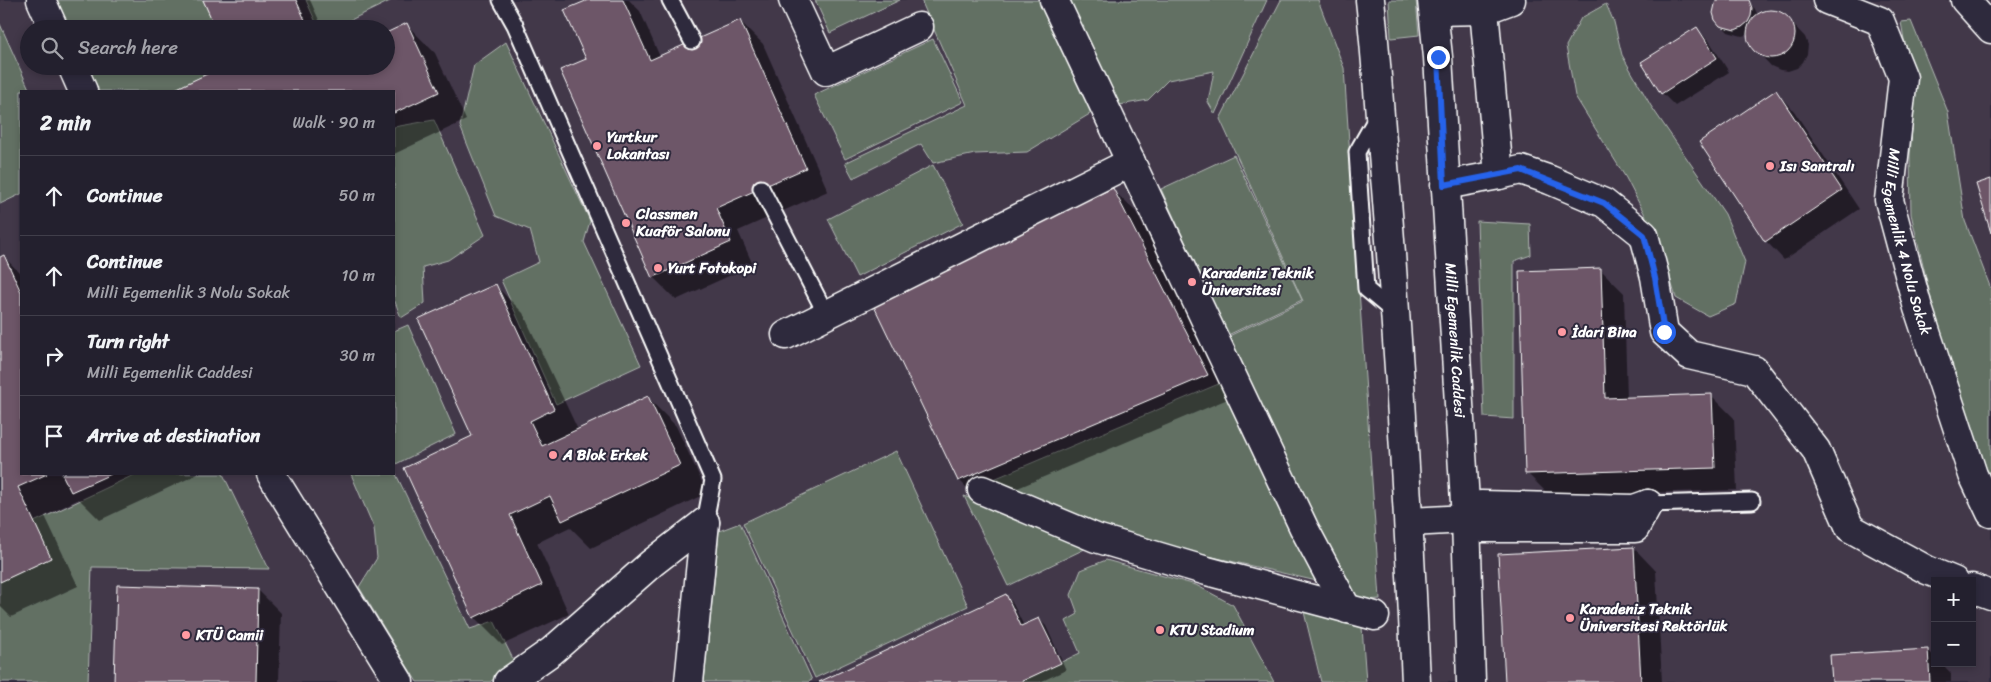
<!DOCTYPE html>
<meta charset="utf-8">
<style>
body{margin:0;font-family:Sriracha,sans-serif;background:#2b2836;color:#f1f3f6}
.controls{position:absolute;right:15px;bottom:15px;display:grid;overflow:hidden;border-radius:0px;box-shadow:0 2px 8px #0003}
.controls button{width:45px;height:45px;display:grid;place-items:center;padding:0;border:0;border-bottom:1px solid #403e4a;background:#23202e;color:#f1f3f6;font:25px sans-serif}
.stop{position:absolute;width:15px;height:15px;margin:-11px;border:4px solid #2563eb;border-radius:50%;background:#fff}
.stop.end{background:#2563eb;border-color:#fff;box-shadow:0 1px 5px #0008}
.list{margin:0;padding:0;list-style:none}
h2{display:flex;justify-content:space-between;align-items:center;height:65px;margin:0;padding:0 20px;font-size:21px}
h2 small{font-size:16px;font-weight:400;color:#a3a3aa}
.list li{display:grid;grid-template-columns:32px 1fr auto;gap:15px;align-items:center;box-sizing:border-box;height:80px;padding:0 20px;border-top:1px solid #403e4a}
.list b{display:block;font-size:19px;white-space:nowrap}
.list p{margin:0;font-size:16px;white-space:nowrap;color:#a3a3aa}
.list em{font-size:16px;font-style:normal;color:#a3a3aa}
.icon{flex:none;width:28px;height:28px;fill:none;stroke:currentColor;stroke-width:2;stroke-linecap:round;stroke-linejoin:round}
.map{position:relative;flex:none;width:1991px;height:682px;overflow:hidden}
.search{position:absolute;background:#23202e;box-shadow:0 2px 8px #0003;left:20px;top:20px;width:375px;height:55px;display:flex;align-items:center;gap:12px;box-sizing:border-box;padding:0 18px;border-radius:28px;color:#a3a3aa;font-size:19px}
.panel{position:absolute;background:#23202e;box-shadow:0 2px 8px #0003;left:20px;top:90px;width:375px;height:385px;border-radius:0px}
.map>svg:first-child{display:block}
.built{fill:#42374a;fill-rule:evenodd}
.green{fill:#626f64;stroke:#b0b7b2}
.shadow{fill:#0007}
.building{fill:#6d5668;stroke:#fff}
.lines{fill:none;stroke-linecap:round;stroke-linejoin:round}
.lane-casing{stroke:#fff;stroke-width:19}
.street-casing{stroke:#fff;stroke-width:31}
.secondary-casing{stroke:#fff;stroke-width:31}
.lane{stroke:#2f2a3d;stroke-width:15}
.street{stroke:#2f2a3d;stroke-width:28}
.secondary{stroke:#2f2a3d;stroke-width:28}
.route{stroke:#2563eb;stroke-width:6}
.poi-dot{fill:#ff9aa2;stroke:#2f2a3d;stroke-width:2}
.labels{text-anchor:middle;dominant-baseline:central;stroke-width:4;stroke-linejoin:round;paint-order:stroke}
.poi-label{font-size:15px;font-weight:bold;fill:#fff;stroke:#2f2a3d;text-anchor:start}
.street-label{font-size:15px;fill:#fff;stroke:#2f2a3d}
</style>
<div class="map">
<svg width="1991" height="682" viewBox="0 0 1991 682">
<rect width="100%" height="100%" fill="#2f2a3d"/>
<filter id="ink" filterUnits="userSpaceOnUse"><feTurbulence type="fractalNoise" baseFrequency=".02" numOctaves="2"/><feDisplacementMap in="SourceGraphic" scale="10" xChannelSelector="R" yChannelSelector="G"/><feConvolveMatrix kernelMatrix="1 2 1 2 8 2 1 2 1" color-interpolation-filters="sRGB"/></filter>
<g filter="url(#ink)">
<path class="built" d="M0,0H1991V682H0ZM29,29H386V66H29ZM21,91H394V474H21ZM1935,581H1972V663H1935Z"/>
<g class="green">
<path d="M56,0H203L216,29H69Z"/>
<path d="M306,0H392L332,29H319Z"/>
<path d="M815,0H900L830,33Z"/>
<path d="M921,0H1048L1098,109L1027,152L975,154L933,163L921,144L853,178L845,163L967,105Z"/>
<path d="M1058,0H1267L1215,114L1208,102L1214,71L1168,80L1148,100L1108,107Z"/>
<path d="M1281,0H1318L1344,68L1380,599L1350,601L1229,336L1303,301L1220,119Z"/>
<path d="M1389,0H1416L1419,35L1391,38Z"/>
<path d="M1606,4L1614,22L1622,55L1651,106L1725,214L1745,262L1736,304L1708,316L1676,298L1660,244L1626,178L1575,96L1566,46L1581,18Z"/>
<path d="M1911,21L1948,112L1965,221L1991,289V486L1938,328L1911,214L1910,157L1914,97L1901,22Z"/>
<path d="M0,24L30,91H21V194L0,204Z"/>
<path d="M933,39L963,102L845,159L814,95Z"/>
<path d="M506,42L590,221L584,242L641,365L556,404L501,280L539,262L530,230L496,216L460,126L474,65Z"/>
<path d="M86,66H224L171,91H98Z"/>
<path d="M434,120L485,235L448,260L423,267L425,303L401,318L394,299V127Z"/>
<path d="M1234,155L1302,300L1228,335L1161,189Z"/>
<path d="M933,165L963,223L857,277L828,219Z"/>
<path d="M1477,221L1530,224L1531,255L1514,261V419L1484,417Z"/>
<path d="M408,325L456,434L394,465V331Z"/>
<path d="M1228,380L1321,582L1118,535L994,479Z"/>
<path d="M896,451L968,606L815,678L743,523Z"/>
<path d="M394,470L470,629L494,621L515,663L490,682H417L359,587L377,558L374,528L351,474H394Z"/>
<path d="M136,474H223L269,569L92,567L88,682H0V582L51,558L34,522Z"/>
<path d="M964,496L1093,545L1008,586Z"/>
<path d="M740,523L812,680L808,682H704L719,531Z"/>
<path d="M1106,560L1196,585L1233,605L1274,682H1020L1080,653L1066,621L1078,614L1071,595L1081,570Z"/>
<path d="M1304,612L1362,627L1366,682H1321Z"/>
</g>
<g class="shadow">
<path d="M204,0H310L323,29H217Z"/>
<path d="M591,0H629L640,11L660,57L740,21L763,44L828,191L738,231L753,265L676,300L653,277L588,60Z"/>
<path d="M1718,0H1747L1755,9L1758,16L1768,11L1777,12L1785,16L1805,37L1808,45L1807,54L1803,62L1797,68L1788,71L1780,70L1771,66L1752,46L1749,34L1742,36L1728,32L1717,20Z"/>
<path d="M407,25L435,53L466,120L394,154V91H174L227,66H386Z"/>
<path d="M1697,29L1710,42L1729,72L1675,106L1662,93Z"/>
<path d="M1776,92L1794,111L1859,209L1784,260L1766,241Z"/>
<path d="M1113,190L1136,212L1230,398L982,503L959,480Z"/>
<path d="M4,257L21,274V474H198L100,520L79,499L45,516L78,586L11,617L0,606V259Z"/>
<path d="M1601,270L1624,293L1627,398L1712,396L1734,418L1737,490L1550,496L1527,473Z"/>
<path d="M495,285L523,313L578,430L648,398L676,426L707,493L591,548L570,527L537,543L569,614L502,645L474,617V436Z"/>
<path d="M1634,548L1656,571L1662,682H1506Z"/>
<path d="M258,590L281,613L279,682H116Z"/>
<path d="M1006,596L1012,602L1024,626L1039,619L1046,626L1066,670L1040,682H822Z"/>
<path d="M1928,650L1935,657V663H1941L1951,673V682H1833Z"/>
</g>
<g class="building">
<path d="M203,0H296L309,29H216Z"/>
<path d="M588,0H623L650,60L740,20L806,168L716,208L731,242L652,278L560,70L586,59L564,10Z"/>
<path d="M1716,0H1749L1752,8L1751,16L1748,22L1742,27L1735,30L1720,26L1715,20L1713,13Z"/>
<circle cx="1771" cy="34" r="24"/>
<path d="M407,23L439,92L394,113V91H171L224,66H297L300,73L315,66H386V33Z"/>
<path d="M1697,27L1717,58L1661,94L1641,62Z"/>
<path d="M1776,90L1842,190L1765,242L1699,142Z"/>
<path d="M1991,179V233L1976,184Z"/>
<path d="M1113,188L1208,375L958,481L870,298Z"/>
<path d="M4,255L21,292V474H47L18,487L51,558L0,582V257Z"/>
<path d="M1601,268L1605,398L1712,394L1715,468L1525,474L1519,271Z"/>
<path d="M496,284L554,409L530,421L542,446L648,396L680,465L562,521L550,496L510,515L542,585L473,618L404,468L472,436L418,319Z"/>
<path d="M62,474H111L71,492Z"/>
<path d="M1634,547L1641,682H1505L1498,554Z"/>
<path d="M117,585L258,589L256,682H114Z"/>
<path d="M1006,594L1021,626L1039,618L1061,663L1020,682H819Z"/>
<path d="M1928,649L1930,682H1832L1830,655Z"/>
</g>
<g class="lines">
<g class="lane-casing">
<g id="lane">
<path d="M501,0L515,25L713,480L705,522"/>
<path d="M670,0L692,41"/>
<path d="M1377,117L1357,152L1366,289L1396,314"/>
<path d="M761,188L826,314"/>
<path d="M1648,504L1752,501"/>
</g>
</g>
<g class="street-casing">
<g id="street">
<path d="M41,0L54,29"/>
<path d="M793,0L826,71L919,27"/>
<path d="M1054,0L1304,528L1347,609"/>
<path id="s1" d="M1827,0L1880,21L1903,78L1889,200L1918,308L1973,475L1991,513"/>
<path d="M1965,0L1991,29"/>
<path d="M1434,11L1484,10L1511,0"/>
<path d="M72,66L83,91"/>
<path d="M1499,175L1521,170L1550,180L1604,203L1644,235L1655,277L1664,332L1689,355L1754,370L1816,450L1850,528L1927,570L1954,581"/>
<path d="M1445,185L1499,175L1484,10L1485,0"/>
<path d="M786,335L1131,162"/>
<path d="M271,474L399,682"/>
<path d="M982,490L1096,538L1207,571L1375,616"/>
<path d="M1466,519L1481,505L1634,509L1648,504"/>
<path d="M1410,522L1466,519L1482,528H1635L1648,504"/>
<path d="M1972,588L1991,595"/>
<path d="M508,682L552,651L652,563L705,522"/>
<path d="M689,682L705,522"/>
</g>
</g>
<g class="secondary-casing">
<g id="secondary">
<path d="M1370,0C1377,63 1380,125 1386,188C1399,353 1409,517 1416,682"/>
<path id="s2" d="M1432,0L1438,57L1466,519L1471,682"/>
</g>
</g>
<use href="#lane" class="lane"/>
<use href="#street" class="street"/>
<use href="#secondary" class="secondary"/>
</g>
</g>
<g class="lines" filter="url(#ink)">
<path class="route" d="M1438,57L1444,185L1521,170L1604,203L1644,235L1655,278L1664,332"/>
</g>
<g class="poi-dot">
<circle cx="597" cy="146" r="5"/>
<circle cx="1770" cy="166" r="5"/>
<circle cx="626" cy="223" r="5"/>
<circle cx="658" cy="268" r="5"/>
<circle cx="1192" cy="282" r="5"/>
<circle cx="1562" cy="332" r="5"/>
<circle cx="553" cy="455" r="5"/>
<circle cx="1570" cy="618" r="5"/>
<circle cx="1160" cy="630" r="5"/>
<circle cx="186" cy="635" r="5"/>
</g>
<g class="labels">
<g class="poi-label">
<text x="607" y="137">Yurtkur<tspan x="607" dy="17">Lokantası</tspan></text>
<text x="1780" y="166">Isı Santralı</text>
<text x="636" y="214">Classmen<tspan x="636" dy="17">Kuaför Salonu</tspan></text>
<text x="668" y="268">Yurt Fotokopi</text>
<text x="1202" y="273">Karadeniz Teknik<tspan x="1202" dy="17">Üniversitesi</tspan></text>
<text x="1572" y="332">İdari Bina</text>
<text x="563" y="455">A Blok Erkek</text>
<text x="1580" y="609">Karadeniz Teknik<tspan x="1580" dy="17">Üniversitesi Rektörlük</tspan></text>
<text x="1170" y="630">KTU Stadium</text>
<text x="196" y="635">KTÜ Camii</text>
</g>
<g class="street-label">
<text stroke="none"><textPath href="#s1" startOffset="285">Milli Egemenlik 4 Nolu Sokak</textPath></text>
<text stroke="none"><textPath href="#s2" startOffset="341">Milli Egemenlik Caddesi</textPath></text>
</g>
</g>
</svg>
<div class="controls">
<button>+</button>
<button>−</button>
</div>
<div class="stop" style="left:1664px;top:332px"></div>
<div class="stop end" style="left:1438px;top:57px"></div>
<div class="search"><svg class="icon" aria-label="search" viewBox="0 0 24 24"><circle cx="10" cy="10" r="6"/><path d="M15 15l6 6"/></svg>Search here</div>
<section class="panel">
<h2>2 min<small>Walk · 90 m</small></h2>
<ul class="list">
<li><svg class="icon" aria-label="ahead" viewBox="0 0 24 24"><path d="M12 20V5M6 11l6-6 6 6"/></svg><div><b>Continue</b></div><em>50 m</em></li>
<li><svg class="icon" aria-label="ahead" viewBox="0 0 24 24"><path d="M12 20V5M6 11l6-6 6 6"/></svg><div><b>Continue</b><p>Milli Egemenlik 3 Nolu Sokak</p></div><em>10 m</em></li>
<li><svg class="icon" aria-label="right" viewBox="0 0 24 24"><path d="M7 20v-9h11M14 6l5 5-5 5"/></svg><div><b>Turn right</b><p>Milli Egemenlik Caddesi</p></div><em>30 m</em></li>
<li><svg class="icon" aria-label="arrive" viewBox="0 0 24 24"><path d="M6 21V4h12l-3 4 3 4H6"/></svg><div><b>Arrive at destination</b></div></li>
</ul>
</section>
</div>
